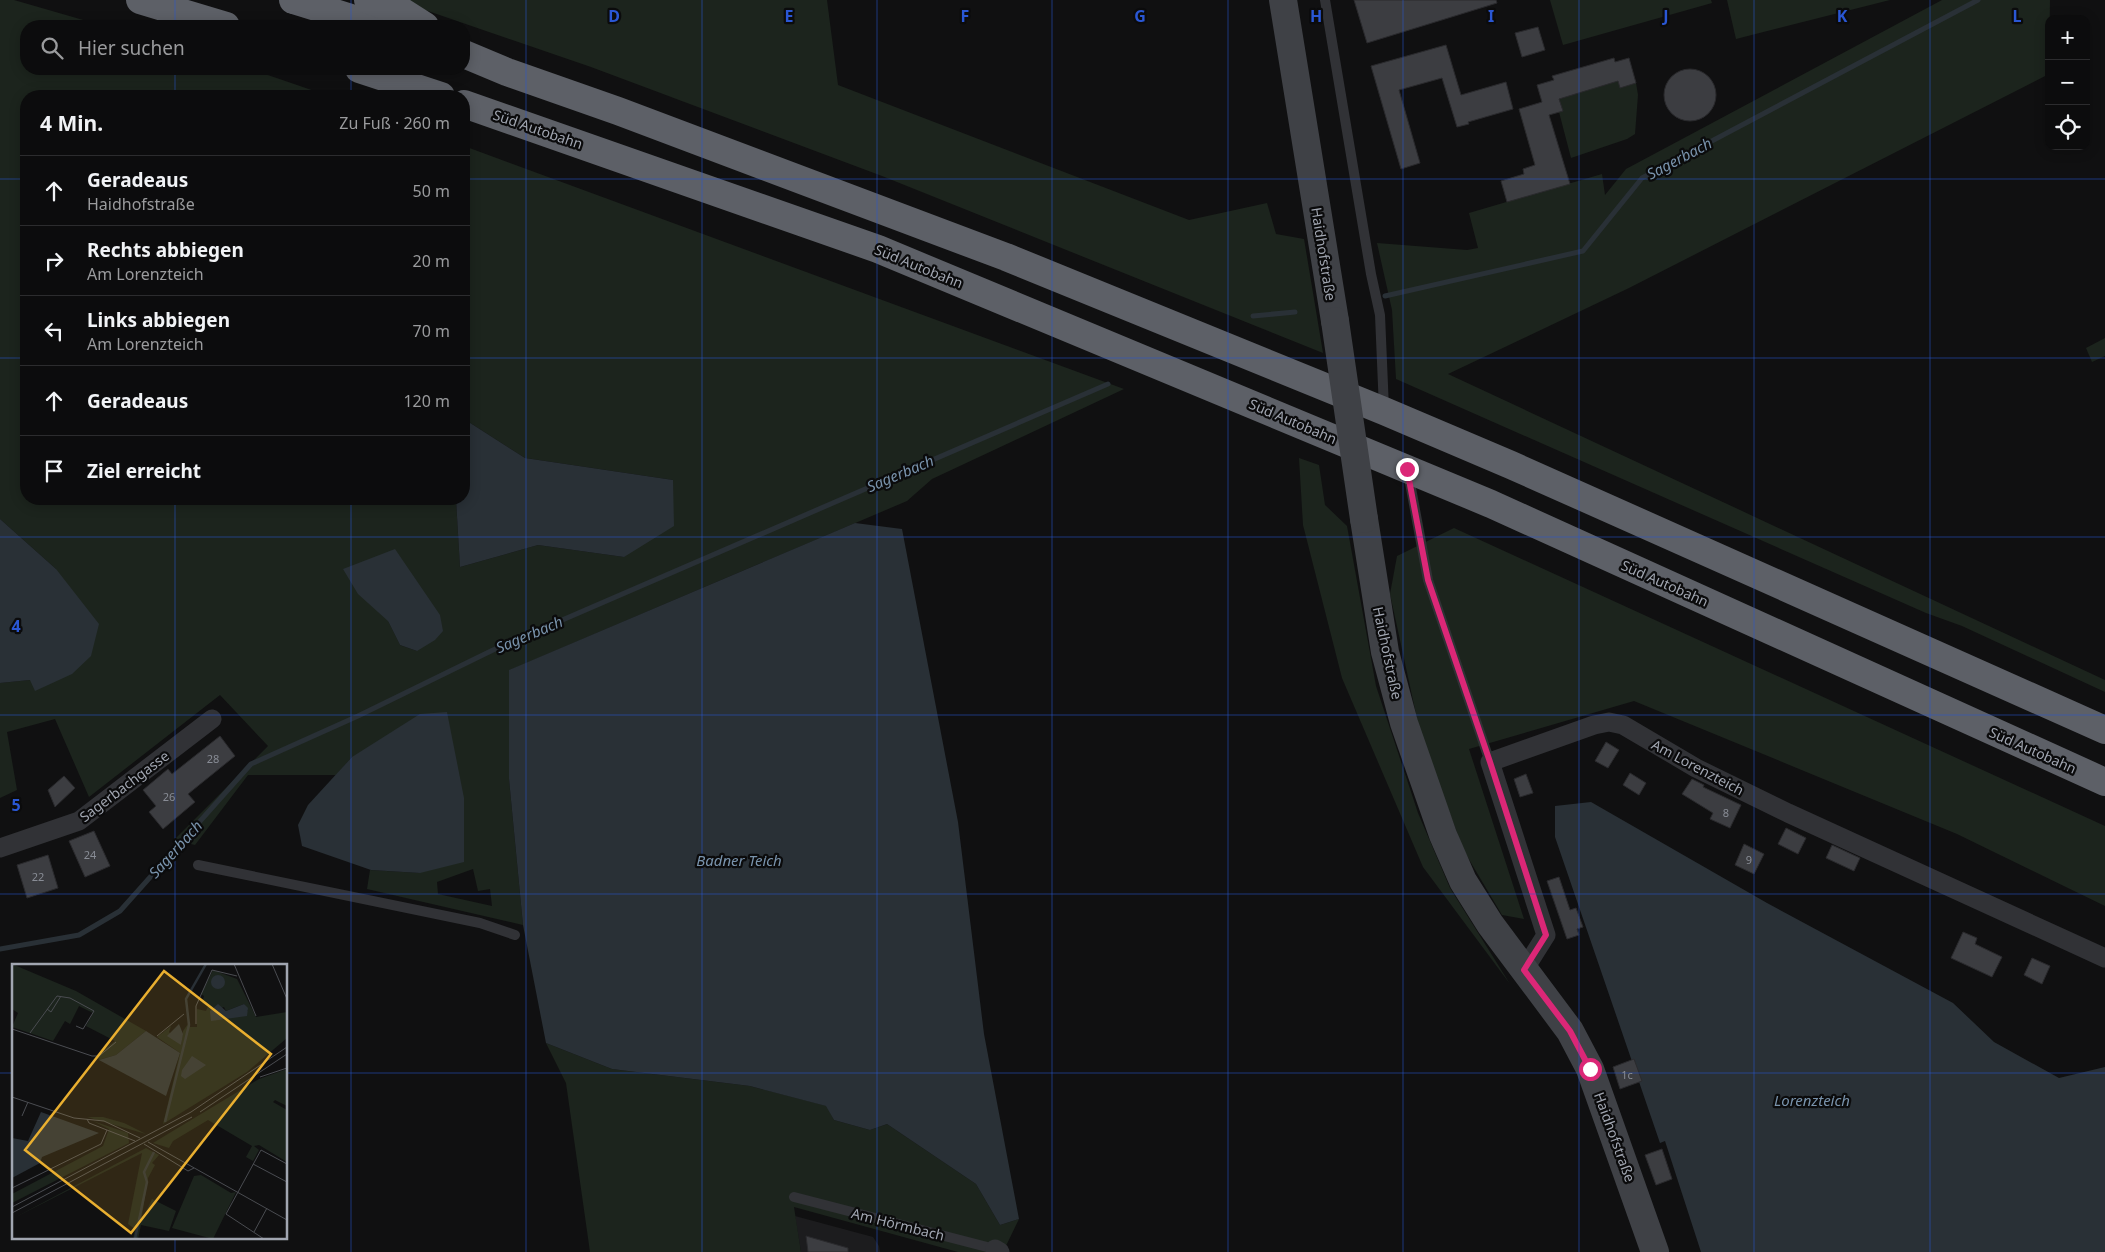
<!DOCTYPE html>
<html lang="de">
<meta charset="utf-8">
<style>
body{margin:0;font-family:"Noto Sans",sans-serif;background:#1a1a1b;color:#f1f3f6}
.controls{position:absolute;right:15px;top:15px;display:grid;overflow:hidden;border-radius:10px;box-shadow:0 2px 12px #0003}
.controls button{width:45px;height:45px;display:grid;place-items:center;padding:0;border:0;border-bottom:1px solid #2c2c2e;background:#0c0c0d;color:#f1f3f6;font:25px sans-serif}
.stop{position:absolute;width:15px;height:15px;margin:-11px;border:4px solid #db2777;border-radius:50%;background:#fff}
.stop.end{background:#db2777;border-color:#fff;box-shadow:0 1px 5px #0008}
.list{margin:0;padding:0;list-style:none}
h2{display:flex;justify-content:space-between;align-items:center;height:65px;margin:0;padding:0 20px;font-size:21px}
h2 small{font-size:16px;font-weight:400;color:#9a9b9d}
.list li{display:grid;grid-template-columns:32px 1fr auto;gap:15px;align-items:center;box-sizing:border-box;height:70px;padding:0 20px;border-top:1px solid #2c2c2e}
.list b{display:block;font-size:19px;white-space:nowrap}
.list p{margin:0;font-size:16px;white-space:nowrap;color:#9a9b9d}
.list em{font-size:16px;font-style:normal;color:#9a9b9d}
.icon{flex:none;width:28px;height:28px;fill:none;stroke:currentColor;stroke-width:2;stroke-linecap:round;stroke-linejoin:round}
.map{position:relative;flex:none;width:2105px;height:1252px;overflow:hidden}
.search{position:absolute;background:#0c0c0d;box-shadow:0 2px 12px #0003;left:20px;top:20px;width:450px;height:55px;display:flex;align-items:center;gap:12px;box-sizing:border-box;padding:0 18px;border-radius:20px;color:#9a9b9d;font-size:19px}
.panel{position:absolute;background:#0c0c0d;box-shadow:0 2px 12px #0003;left:20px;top:90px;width:450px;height:415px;border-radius:20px}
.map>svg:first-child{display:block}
.built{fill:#1c1c1e}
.green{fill:#1c241d;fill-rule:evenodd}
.water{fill:#293036}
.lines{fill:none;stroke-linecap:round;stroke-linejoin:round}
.stream{stroke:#293036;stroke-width:5}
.building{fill:#3c3d41;stroke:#2a2a2d}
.lane{stroke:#313236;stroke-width:10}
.street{stroke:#313236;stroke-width:19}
.secondary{stroke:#3f4146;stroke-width:28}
.highway{stroke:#5d6067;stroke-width:28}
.secondary-bridge{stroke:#3f4146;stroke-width:28}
.route{stroke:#db2777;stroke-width:6}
.grid{fill:none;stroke:#2a57d4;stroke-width:1;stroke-opacity:0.55}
.labels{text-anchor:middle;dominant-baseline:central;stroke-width:4.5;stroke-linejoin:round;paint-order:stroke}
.number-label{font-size:11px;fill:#888c95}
.street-label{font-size:14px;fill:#a1a6b1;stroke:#0b0b0c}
.water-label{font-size:15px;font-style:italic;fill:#7993ac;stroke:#0b0b0c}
.inset-river{fill:none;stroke:#293036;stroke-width:2.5}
.inset-road{fill:none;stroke:#4a4c51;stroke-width:1}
.view{fill:#e9af30;fill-opacity:0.15;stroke:#e9af30;stroke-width:2.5}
.inset-edge{fill:none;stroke:#a1a6b1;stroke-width:2.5}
.grid-label{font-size:16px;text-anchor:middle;font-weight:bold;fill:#2a57d4;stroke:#0b0b0c;stroke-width:4.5;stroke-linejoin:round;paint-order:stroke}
</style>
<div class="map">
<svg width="2105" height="1252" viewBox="0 0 2105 1252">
<rect width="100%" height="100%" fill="#101011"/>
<path class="built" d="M795,1216L873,1237L879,1246L880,1252H801Z"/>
<g class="green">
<path d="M0,0H14L104,26H26V69H250L329,96H26V499H456L460,567L538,545L624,557L673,480L525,458L464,419V146L1124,389L932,479L907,501L510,670L509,779L523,925L367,889L370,870L420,873L352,757L336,775H248L195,845L174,840L268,746L220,695L89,797L55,719L7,732L17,790L0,798V683L30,680L56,569L0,519ZM388,621L417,651L400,645ZM473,869L478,891L490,889L492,906L438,894L437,882Z"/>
<path d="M396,0H827L838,85L1189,220L1267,203L1276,234L1304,239L1323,353L882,176L591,67Z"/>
<path d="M1550,0H1711L1712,3L1563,45Z"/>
<path d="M1727,0H1890L1736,39Z"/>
<path d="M1942,0H2050L2049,74L1629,288L1448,374L2105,680V692L1962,626L1926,613L1396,379L1392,310L1377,243L1467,250L1478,248L1469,213L1602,174L1605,195L1626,169Z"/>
<path d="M1618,81L1620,88L1636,83L1638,95L1635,134L1627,139L1571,158L1559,112L1563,111L1559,99Z"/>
<path d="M2105,338V356L2092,362L2086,348Z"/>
<path d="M1299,458L1319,465L1325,505L1347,526L1376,686L1418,813L1450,888L1510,984L1423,867L1342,678L1303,525Z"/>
<path d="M1454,528L2105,826V906L1957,834L1634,701L1469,749L1524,919L1502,915L1464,851L1421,737L1390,594L1397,556Z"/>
<path d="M546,1043L612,1069L750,1086L827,1106L834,1120L870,1130L887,1124L976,1184L1000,1225L1019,1219L1003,1252H958L794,1207L801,1252H590L566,1083Z"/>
</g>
<g class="water">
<path d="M464,419L525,458L673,480L674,526L624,557L538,545L460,567L456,499H464Z"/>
<path d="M0,519L56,569L99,624L91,656L72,674L35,691L30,680L0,683Z"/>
<path d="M855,523L902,529L958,822L984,1034L1019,1219L1000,1225L976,1184L887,1124L870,1130L834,1120L826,1106L750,1086L612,1069L546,1043L523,925L509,779V670Z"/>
<path d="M395,549L440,615L443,631L435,640L417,651L400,645L388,621L358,594L343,569Z"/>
<path d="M447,712L464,798V862L420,873L371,870L302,846L298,825L308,805L352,757L420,714Z"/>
<path d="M1591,802L1767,903L1953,1003L1994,1042L2059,1078L2105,1067V1252H1701L1665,1141L1660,1143L1555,837V806Z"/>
</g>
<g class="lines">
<g class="stream">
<path d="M1385,296L1583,251L1642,178L1978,0"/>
<path d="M1253,316L1295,312"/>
<path d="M0,949L79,935L120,911L251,764L358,716L493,650L1108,384"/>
</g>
</g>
<g class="building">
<path d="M1354,0H1496L1497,3L1367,43Z"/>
<path d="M1538,27L1545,50L1522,57L1515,33Z"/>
<path d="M1446,45L1461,95L1506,82L1513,109L1468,122L1469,124L1457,127L1442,78L1399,90L1420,163L1401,169L1371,66Z"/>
<path d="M1614,58L1615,62L1629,58L1636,83L1620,88L1618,81L1559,99L1563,111L1549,115L1570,184L1507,202L1501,181L1524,174L1523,169L1535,165L1519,109L1542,102L1537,85L1554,80L1552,76Z"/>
<circle cx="1690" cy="95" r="26"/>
<path d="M220,736L235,756L188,794L195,802L163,829L149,812L156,806L143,790L168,769L172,774Z"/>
<path d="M1606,742L1619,750L1608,768L1595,761Z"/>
<path d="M1630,773L1646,783L1639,795L1623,785Z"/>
<path d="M1526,774L1533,793L1520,797L1514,779Z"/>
<path d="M64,776L75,788L55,807L48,790Z"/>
<path d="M1692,779L1704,785L1703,787L1741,805L1730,828L1710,819L1713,813L1682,794Z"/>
<path d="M1786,828L1806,838L1798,854L1778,844Z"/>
<path d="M94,831L110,866L85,877L69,841Z"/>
<path d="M1744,844L1764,854L1754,874L1735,865Z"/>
<path d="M1832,845L1860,858L1854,871L1826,858Z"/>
<path d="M48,855L58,888L27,898L17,865Z"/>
<path d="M1559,877L1570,910L1576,908L1583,927L1577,929L1579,935L1567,939L1547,881Z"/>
<path d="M1963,932L1977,938L1975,944L2002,957L1992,977L1951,958Z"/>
<path d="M2032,958L2050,966L2042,984L2024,975Z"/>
<path d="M1634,1059L1642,1081L1620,1089L1613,1067Z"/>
<path d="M1662,1149L1672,1179L1656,1185L1645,1155Z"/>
<path d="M806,1236L848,1248V1252H808Z"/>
</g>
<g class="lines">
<g class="lane">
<path d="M1325,0L1371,274L1380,315L1384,409"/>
<path d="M1408,472L1428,580L1490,762"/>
<path d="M198,865L480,923L515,935"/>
<path d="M794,1197L995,1249"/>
</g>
<g class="street">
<path d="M0,848L79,821L212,719"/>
<path d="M1524,970L1546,935L1490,762L1594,725L1609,722L1623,725L1696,768L1788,813L2105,958"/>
<path d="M995,1249L1000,1252"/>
</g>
<g class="secondary">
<path d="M1283,0L1335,321"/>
<path d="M1364,519L1385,652L1404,723L1443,835L1463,881L1490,924L1570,1031L1590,1069L1655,1252"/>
</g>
<g class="highway">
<path d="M140,0L226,26"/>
<path d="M293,0L377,26"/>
<path d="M368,0L403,12L425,26"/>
<path d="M464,54L507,72L618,111L1006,257L1384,411L1511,465L2105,730"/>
<path d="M359,69L441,96"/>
<path d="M464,104L878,249L1491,504L2105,782"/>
</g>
<path class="secondary-bridge" d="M1335,321L1364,519"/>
</g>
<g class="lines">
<path class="route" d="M1407,469L1428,580L1490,762L1546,935L1524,970L1570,1031L1590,1069"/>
</g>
<path class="grid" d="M175,0V26M351,0V26M526,0V1252M702,0V1252M877,0V1252M1052,0V1252M1228,0V1252M1403,0V1252M1579,0V1252M1754,0V1252M1930,0V1252M175,69V96M351,69V96M0,179H26M464,179H2105M0,358H26M464,358H2105M175,499V966M351,499V1252M0,537H2105M0,715H2105M0,894H2105M0,1073H14M286,1073H2105M175,1238V1252"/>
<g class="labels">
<g class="number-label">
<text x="213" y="758">28</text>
<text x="169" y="796">26</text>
<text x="1726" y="812">8</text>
<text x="90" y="854">24</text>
<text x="1749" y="859">9</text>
<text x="38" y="876">22</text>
<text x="1627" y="1074">1c</text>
</g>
<g class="street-label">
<text transform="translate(538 129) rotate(19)">Süd Autobahn</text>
<text transform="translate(1324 254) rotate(81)">Haidhofstraße</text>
<text transform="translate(919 266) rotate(22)">Süd Autobahn</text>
<text transform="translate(1293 421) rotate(23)">Süd Autobahn</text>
<text transform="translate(1665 583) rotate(24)">Süd Autobahn</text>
<text transform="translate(1388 653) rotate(78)">Haidhofstraße</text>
<text transform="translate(2033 750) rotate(24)">Süd Autobahn</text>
<text transform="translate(1698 767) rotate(28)">Am Lorenzteich</text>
<text transform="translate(124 786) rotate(-37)">Sagerbachgasse</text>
<text transform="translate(1615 1137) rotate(70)">Haidhofstraße</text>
<text transform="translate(898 1224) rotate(14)">Am Hörmbach</text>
</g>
<g class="water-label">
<text transform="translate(1679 158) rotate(-28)">Sagerbach</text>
<text transform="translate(900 473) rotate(-23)">Sagerbach</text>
<text transform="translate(529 634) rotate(-23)">Sagerbach</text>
<text transform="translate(175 849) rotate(-48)">Sagerbach</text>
<text x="739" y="860">Badner Teich</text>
<text x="1812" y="1100">Lorenzteich</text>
</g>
</g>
<g transform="translate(12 964)">
<rect width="275" height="275" fill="#101011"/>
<path d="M0,0L64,27L134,67L104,91L87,96L85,91L103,77L74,62L81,49L67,42L58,60L53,57L41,77L0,63L6,49L0,45ZM201,6L225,15L244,53L275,48V74L235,108L151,160L168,89L145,73L159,62L157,68L169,81L171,67L176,60V49L178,63H185V45L194,47L196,42L190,39L192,32L189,30ZM232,40L236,47L199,48L212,43L214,47ZM275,105V142L263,136L261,138L275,146V198L247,181L242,182L247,186L241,197L234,193L240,182L196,156L161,177L157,184L141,179L247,115ZM75,153H91L112,159L134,170ZM81,157L116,169L117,179L0,239V230L91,182L97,165ZM134,184L147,191L140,199L143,201L136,214L129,258L140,235L164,247L157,267L129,261L126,275H121L123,265L116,260L130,189L0,255ZM189,211L219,229L224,228L201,275L160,264L182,212Z" fill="#1c241d" fill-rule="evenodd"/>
<path d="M199 18a7 7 0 1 1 14 0a7 7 0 1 1-14 0ZM206,40L214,47L232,40L236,44L235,52L199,57L198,47ZM167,60L171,70L169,81L155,72ZM134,67L168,89L154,132L87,96L104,91ZM180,92L194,101L173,115L169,112L170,106ZM29,148L87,169L30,193L28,199L0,214V174L16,177Z" fill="#293036"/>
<path class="inset-river" d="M153,158L177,61L174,35L194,0M123,275L135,218L132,208L142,188"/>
<path class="inset-road" d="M222,0L244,52M260,0L275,35M35,45L39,48L49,32M184,60V42L200,6L225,12M0,65L80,92H87L104,78M18,69L45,32L58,34L82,47L71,65L64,62M145,72L172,50M248,113L275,104M0,133L62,154L92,157L128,174M188,148L275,90M10,152L16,138M75,155L77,159L123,177M136,178L275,256M132,180L176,207L182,204M241,200L275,218M0,224L89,180L95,166M0,243L179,148L275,83M0,249L180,153M242,268L255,244M252,275L214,250L249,186L275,200"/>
<path class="view" d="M152,7L259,90L119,269L13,186Z"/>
<rect width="275" height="275" class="inset-edge"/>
</g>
<g class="grid-label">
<text x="614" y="22">D</text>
<text x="789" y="22">E</text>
<text x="965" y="22">F</text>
<text x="1140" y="22">G</text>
<text x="1316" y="22">H</text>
<text x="1491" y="22">I</text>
<text x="1666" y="22">J</text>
<text x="1842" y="22">K</text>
<text x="2017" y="22">L</text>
<text x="16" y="632">4</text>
<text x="16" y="811">5</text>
</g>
</svg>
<div class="controls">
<button>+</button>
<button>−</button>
<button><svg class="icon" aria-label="locate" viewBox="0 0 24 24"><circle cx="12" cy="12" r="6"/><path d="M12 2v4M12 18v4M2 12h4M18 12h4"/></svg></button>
</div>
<div class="stop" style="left:1590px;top:1069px"></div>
<div class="stop end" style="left:1407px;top:469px"></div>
<div class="search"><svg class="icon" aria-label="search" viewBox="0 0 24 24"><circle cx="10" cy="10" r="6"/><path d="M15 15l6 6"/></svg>Hier suchen</div>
<section class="panel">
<h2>4 Min.<small>Zu Fuß · 260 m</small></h2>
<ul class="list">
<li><svg class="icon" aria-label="ahead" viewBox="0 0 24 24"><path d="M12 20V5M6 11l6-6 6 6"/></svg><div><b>Geradeaus</b><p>Haidhofstraße</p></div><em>50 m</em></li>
<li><svg class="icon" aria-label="right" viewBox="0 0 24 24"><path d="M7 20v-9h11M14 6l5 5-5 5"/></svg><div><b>Rechts abbiegen</b><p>Am Lorenzteich</p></div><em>20 m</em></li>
<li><svg class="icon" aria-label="left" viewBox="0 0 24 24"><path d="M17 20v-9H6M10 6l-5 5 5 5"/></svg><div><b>Links abbiegen</b><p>Am Lorenzteich</p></div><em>70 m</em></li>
<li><svg class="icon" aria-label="ahead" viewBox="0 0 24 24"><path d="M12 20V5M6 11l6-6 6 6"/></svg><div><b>Geradeaus</b></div><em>120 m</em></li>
<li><svg class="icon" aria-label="arrive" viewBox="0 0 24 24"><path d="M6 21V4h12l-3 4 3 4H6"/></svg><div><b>Ziel erreicht</b></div></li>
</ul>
</section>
</div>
